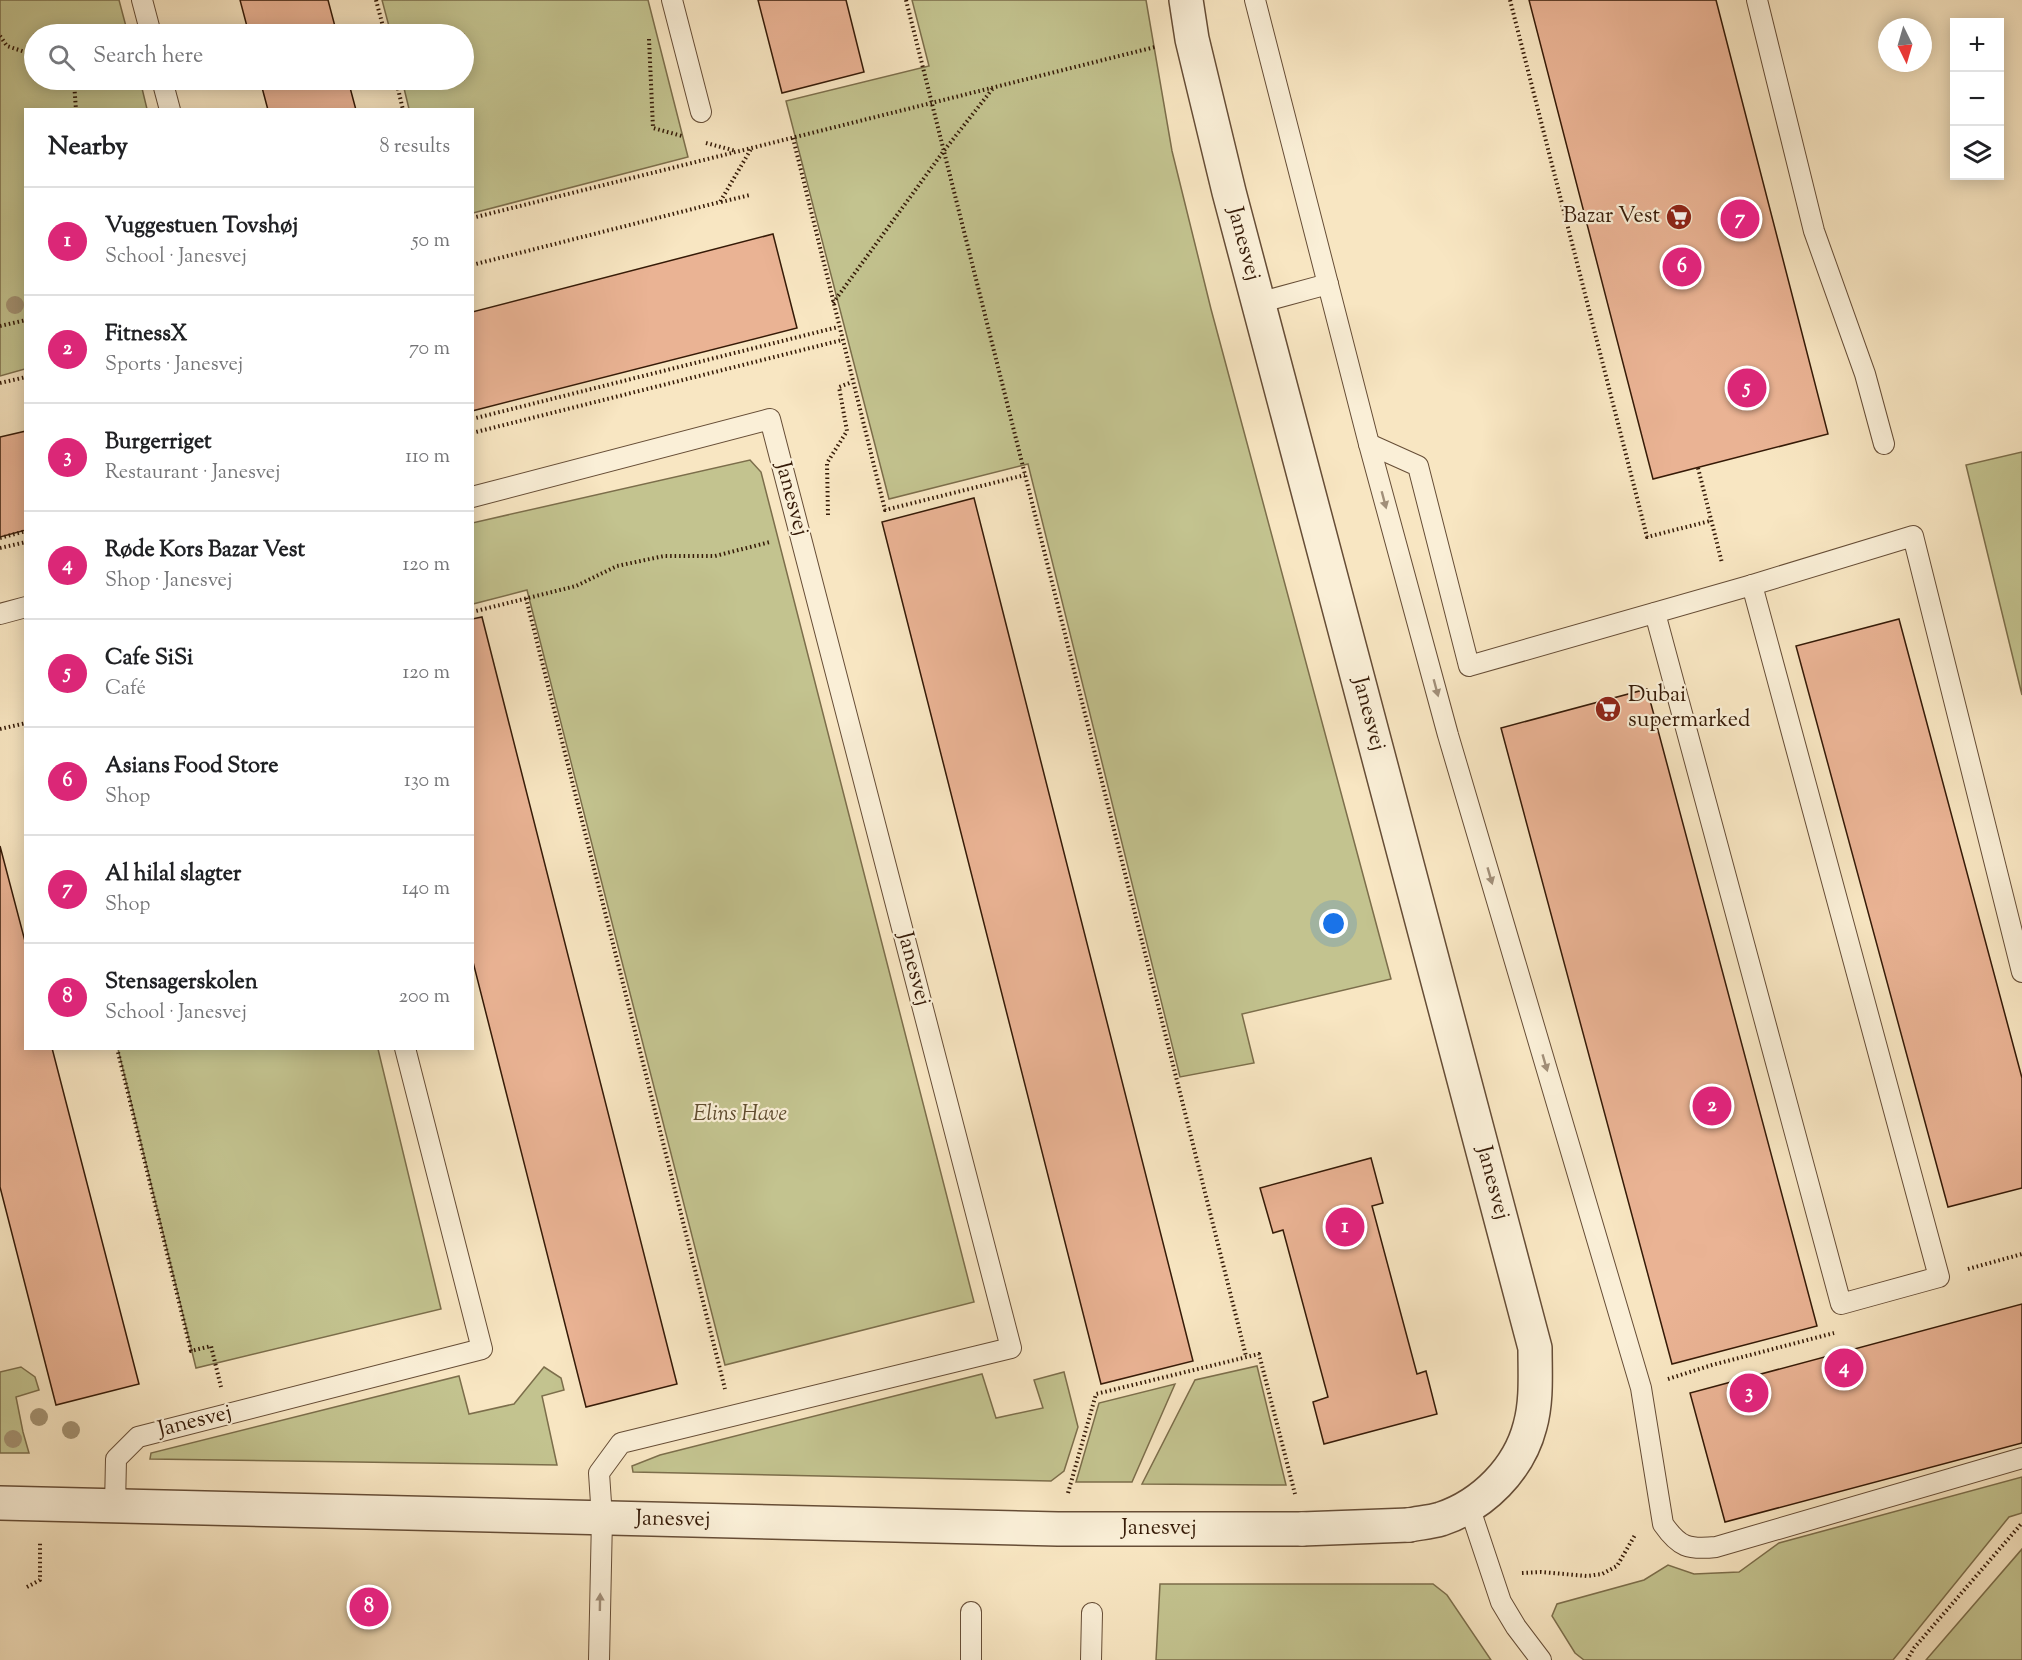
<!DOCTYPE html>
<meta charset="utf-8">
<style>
body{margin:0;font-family:"Sorts Mill Goudy",serif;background:#f2f2f2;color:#202124}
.controls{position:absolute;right:18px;top:18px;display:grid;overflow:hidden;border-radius:0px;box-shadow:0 3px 15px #0003}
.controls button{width:54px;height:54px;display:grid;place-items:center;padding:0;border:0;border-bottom:2px solid #e0e0e0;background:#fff;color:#202124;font:30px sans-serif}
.compass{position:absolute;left:1878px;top:18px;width:54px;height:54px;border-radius:50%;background:#fff;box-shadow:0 3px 15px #0003;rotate:175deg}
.you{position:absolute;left:1334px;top:924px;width:21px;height:21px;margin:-15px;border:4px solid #fff;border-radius:50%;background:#1a73e8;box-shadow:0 0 0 9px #1a73e833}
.badge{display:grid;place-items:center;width:39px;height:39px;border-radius:50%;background:#db2777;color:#fff;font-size:20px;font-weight:700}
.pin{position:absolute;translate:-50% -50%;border:3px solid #fff;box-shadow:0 2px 6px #0006}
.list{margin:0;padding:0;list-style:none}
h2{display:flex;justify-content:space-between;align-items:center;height:78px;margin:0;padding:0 24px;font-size:26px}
h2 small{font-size:20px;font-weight:400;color:#757577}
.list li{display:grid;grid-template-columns:39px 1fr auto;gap:18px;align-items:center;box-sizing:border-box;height:108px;padding:0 24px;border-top:2px solid #e0e0e0}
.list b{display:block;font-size:22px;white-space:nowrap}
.list p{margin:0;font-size:20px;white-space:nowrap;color:#757577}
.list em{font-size:20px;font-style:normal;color:#757577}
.icon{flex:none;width:33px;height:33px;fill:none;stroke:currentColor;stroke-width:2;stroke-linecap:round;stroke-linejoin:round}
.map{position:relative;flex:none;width:2022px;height:1660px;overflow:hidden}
.search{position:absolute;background:#fff;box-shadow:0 3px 15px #0003;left:24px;top:24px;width:450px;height:66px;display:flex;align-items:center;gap:15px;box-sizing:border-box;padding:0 21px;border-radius:33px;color:#757577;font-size:22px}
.panel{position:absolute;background:#fff;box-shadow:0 3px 15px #0003;left:24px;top:108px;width:450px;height:942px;border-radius:0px}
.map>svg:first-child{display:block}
.green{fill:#c3c38f;stroke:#7c6e4b;stroke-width:1.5}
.building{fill:#eab394;stroke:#351a07;stroke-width:1.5}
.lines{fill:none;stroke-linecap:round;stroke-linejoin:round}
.service-casing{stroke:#664d36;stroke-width:22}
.minor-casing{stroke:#664d36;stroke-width:36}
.tertiary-casing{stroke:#664d36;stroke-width:36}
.path{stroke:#351a07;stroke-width:4;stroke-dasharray:1.5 3;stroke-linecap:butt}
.service{stroke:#faefd7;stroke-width:20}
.minor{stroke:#faefd7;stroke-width:33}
.tertiary{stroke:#faefd7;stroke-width:33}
.tree{fill:#a49272}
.oneway{fill:#a18f79}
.labels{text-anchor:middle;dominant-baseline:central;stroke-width:4.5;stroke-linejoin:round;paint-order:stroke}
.poi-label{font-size:22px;fill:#351a07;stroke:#faefd7;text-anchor:end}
.street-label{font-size:22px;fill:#351a07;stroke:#faefd7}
.park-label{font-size:22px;font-style:italic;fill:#604d30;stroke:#faefd7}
</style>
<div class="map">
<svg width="2022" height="1660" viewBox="0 0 2022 1660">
<rect width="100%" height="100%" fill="#f8e6c2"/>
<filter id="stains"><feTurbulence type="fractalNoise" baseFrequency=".00333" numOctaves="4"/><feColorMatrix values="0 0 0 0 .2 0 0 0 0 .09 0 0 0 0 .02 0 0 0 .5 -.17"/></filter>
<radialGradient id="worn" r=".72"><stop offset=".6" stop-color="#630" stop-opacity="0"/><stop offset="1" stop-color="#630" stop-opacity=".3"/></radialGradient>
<g class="green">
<path d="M0,0H119L128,34H34V80H140L147,109L26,110L25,369L0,376Z"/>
<path d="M382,0H648L688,157L473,213L472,110L409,109L402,80H464V34H391Z"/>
<path d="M912,0H1146L1172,151L1211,309L1391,979L1242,1014L1254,1063L1180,1077L1028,464L889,499L786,101L929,66Z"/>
<path d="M2022,452V695L1966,465Z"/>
<path d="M750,460L761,472L974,1302L725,1365L527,590L473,604L472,523Z"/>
<path d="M118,1049H378L441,1309L196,1368Z"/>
<path d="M1257,1366L1286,1485L1142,1484L1195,1380Z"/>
<path d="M21,1367L35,1377L39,1390L16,1397L23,1432L29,1453H0V1372Z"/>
<path d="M544,1367L561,1378L564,1390L542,1396L557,1465L150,1459L151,1453L459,1376L469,1414L514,1404Z"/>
<path d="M1064,1372L1078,1427L1064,1471L1051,1481L633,1472L632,1466L660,1455L982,1374L996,1418L1043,1408L1034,1380Z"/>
<path d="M1175,1384L1132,1482H1076L1099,1403Z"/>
<path d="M2022,1477V1513L2009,1517L1893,1660H1584L1575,1653L1552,1616L1557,1604L1644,1580L1668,1565L1694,1574L1739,1572L1779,1543Z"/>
<path d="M2022,1549V1660H1926Z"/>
<path d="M1160,1584H1433L1447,1595L1491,1660H1156Z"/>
</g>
<g class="building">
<path d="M240,0H328L337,34H249Z"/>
<path d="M758,0H846L864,72L782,93Z"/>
<path d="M1529,0H1716L1828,434L1653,479Z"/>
<path d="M260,80H348L356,110H268Z"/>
<path d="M773,234L797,328L472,411V312Z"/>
<path d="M26,431V530L0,537V437Z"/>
<path d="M974,498L1193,1361L1101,1384L882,522Z"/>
<path d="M482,617L677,1384L586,1407L472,958V619Z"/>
<path d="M1899,619L2022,1078V1188L1948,1207L1796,646Z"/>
<path d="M1647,689L1817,1326L1672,1364L1501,728Z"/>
<path d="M0,846L26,945V1048H52L139,1384L56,1405L0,1187Z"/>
<path d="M1371,1158L1383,1203L1372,1206L1417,1374L1426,1371L1437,1414L1324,1444L1313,1402L1328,1397L1283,1230L1273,1233L1260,1188Z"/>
<path d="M2022,1304V1443L1725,1522L1690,1393Z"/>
</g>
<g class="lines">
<g class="service-casing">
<g id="service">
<path d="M142,0L151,34"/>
<path d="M672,0L701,112"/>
<path d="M1255,0L1369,444L1448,735L1641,1388L1663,1524C1679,1547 1688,1550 1716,1547L2022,1458"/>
<path d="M1757,0L1814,231L1865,374L1884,444"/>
<path d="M162,80L170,110"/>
<path d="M1258,303L1328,284"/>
<path d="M1369,444L1418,466L1469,666L1752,585L1913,536L2022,972"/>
<path d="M472,497L770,419L1011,1348L621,1443L599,1473L602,1518L599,1660"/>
<path d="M1655,613L1841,1304L1939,1277L1752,585"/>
<path d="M0,614L26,607"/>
<path d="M115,1506L116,1459L138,1437L482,1349L405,1048"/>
<path d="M1469,1506L1501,1602L1516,1627L1541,1660"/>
<path d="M971,1660V1612"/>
<path d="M1091,1660L1092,1613"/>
</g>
</g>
<g class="minor-casing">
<g id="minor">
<path d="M1186,0L1192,39L1229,192L1535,1348C1535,1374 1537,1401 1530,1426C1519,1469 1483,1505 1441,1519C1431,1522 1419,1523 1409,1525"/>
<path d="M0,1503L1058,1529H1302"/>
</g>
</g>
<g class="tertiary-casing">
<path id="tertiary" d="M1302,1529L1409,1525"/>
</g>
<g class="path">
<path d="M376,0L385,34"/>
<path d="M906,0L1246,1356"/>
<path d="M1510,0L1647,537L1710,521"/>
<path d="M0,36L7,46L34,55"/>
<path d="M649,39L653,128L682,136"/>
<path d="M71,80L74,82L76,110"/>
<path d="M396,80L403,110"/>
<path d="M793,138L885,510L1025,475"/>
<path d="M706,143L736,151"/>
<path d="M721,202L750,195"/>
<path d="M472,218L1155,47"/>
<path d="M472,265L720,202L751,149"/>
<path d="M833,303L943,152L994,87"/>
<path d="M0,326L26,320"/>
<path d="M0,383L26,377"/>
<path d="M472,419L838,327"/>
<path d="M472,433L842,340"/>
<path d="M1698,468L1722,563"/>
<path d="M828,515L827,463L847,431L839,387L852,382"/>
<path d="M0,538L26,531"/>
<path d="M0,548L26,542"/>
<path d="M526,598L725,1389"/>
<path d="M472,612L576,586L617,566L664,556H715L770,542"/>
<path d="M0,729L26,723"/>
<path d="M117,1048L191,1351L211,1346L221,1387"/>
<path d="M1968,1269L2022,1254"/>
<path d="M1668,1379L1712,1365L1834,1333"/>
<path d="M1068,1493L1096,1394L1259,1354L1295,1494"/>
<path d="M1522,1573L1541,1572L1587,1576L1602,1574L1617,1566L1635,1535"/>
<path d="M27,1587L40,1580V1541"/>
<path d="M1907,1660L1914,1648L2022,1523"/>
</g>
<use href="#service" class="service"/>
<use href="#minor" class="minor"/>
<use href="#tertiary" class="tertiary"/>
</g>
<g class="tree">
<circle cx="15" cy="305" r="9"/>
<circle cx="39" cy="1417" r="9"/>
<circle cx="71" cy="1430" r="9"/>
<circle cx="13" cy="1439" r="9"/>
</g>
<defs><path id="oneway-solid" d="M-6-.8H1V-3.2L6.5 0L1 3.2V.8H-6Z" transform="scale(1.5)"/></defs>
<g class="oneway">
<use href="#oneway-solid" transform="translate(1384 500) rotate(75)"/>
<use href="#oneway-solid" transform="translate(1436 688) rotate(75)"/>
<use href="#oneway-solid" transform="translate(1490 876) rotate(74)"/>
<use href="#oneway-solid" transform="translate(1545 1063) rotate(74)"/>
<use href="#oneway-solid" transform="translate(600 1602) rotate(-89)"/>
</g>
<defs>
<g id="supermarket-disc" transform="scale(1.35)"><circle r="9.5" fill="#8f2418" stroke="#faefd7"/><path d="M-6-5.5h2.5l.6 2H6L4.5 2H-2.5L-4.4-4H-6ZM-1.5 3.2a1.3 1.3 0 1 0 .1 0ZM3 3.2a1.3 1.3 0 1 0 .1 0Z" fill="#fff"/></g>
</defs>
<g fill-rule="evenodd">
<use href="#supermarket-disc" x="1679" y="217"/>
<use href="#supermarket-disc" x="1608" y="709"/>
</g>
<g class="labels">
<g class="poi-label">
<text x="1660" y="217">Bazar Vest</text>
<text x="1628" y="696" text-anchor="start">Dubai<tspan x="1628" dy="25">supermarked</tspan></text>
</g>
<g class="street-label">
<text transform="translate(1243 244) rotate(75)">Janesvej</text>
<text transform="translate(791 499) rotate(75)">Janesvej</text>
<text transform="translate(1368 714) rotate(75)">Janesvej</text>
<text transform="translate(913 969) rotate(75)">Janesvej</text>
<text transform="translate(1492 1183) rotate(75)">Janesvej</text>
<text transform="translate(195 1422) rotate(-14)">Janesvej</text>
<text transform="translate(673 1520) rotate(1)">Janesvej</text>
<text x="1159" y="1529">Janesvej</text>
</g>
<g class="park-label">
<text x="740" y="1115">Elins Have</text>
</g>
</g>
<rect width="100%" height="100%" filter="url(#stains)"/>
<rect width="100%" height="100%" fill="url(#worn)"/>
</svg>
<div class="controls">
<button>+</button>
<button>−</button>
<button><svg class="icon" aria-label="layers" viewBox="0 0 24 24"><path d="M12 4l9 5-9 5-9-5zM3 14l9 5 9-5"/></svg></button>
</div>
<svg class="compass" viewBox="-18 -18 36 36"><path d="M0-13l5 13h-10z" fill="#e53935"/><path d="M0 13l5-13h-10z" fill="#757577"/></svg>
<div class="you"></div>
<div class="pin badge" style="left:1345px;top:1227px">1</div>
<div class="pin badge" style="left:1712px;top:1106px">2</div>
<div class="pin badge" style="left:1749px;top:1393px">3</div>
<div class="pin badge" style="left:1844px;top:1368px">4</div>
<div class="pin badge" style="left:1747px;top:388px">5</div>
<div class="pin badge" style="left:1682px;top:267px">6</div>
<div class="pin badge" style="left:1740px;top:219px">7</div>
<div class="pin badge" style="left:369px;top:1607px">8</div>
<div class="search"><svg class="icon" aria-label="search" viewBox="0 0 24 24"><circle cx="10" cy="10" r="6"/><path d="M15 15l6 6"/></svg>Search here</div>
<section class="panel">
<h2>Nearby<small>8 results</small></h2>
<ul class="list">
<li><span class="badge">1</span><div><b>Vuggestuen Tovshøj</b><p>School · Janesvej</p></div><em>50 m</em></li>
<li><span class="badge">2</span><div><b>FitnessX</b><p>Sports · Janesvej</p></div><em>70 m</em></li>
<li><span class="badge">3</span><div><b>Burgerriget</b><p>Restaurant · Janesvej</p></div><em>110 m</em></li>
<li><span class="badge">4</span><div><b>Røde Kors Bazar Vest</b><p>Shop · Janesvej</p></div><em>120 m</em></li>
<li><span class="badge">5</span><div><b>Cafe SiSi</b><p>Café</p></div><em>120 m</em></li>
<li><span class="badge">6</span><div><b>Asians Food Store</b><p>Shop</p></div><em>130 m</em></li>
<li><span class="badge">7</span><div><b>Al hilal slagter</b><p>Shop</p></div><em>140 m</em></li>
<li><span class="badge">8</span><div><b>Stensagerskolen</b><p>School · Janesvej</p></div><em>200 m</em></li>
</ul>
</section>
</div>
